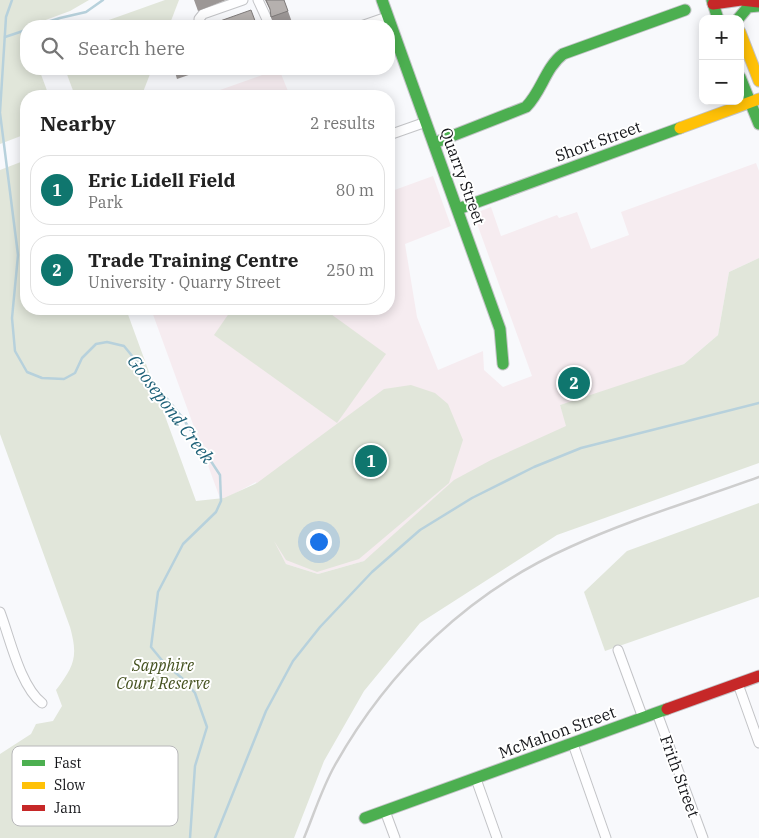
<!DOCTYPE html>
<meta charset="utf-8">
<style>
body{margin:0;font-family:"IBM Plex Serif",serif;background:#f2f2f2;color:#222}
.controls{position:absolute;right:15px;top:15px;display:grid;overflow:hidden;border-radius:10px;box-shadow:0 2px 12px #0003}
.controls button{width:45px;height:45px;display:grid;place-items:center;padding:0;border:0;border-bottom:1px solid #e0e0e0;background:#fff;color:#222;font:25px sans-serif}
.you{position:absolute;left:318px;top:541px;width:18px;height:18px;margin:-12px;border:4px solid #fff;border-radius:50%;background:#1a73e8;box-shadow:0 0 0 8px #1a73e833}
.badge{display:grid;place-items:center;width:32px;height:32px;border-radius:50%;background:#0f766e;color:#fff;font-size:16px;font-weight:700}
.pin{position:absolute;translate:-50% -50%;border:2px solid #fff;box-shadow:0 1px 5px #0006}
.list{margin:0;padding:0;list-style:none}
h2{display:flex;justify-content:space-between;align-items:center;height:65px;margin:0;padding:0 20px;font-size:21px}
h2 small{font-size:16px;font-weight:400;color:#767676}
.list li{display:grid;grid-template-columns:32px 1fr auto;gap:15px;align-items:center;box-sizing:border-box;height:70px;margin:0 10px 10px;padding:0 10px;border:1px solid #e0e0e0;border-radius:20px}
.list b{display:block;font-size:19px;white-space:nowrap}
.list p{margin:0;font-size:16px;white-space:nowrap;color:#767676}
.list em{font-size:16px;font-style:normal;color:#767676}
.icon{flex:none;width:28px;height:28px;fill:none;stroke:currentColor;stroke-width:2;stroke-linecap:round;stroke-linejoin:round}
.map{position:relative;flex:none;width:759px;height:838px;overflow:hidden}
.search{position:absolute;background:#fff;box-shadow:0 2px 12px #0003;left:20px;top:20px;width:375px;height:55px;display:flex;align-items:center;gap:12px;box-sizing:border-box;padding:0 18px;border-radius:20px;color:#767676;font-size:19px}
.panel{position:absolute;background:#fff;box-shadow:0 2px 12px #0003;left:20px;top:90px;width:375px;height:225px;border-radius:20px}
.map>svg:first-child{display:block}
.education{fill:#f6ecf0}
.green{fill:#e1e6da}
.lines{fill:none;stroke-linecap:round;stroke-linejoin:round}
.stream{stroke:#b7d1dc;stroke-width:2.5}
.street-casing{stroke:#c3c4c7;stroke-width:11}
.fast-casing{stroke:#c3c4c7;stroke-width:13}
.slow-casing{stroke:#c3c4c7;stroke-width:13}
.jam-casing{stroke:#c3c4c7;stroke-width:13}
.street{stroke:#fefeff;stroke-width:9}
.fast{stroke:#4caf50;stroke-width:11}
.slow{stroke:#ffc107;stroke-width:11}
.jam{stroke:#c62828;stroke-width:11}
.rail{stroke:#cecece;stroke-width:2.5}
.wall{fill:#9c9796}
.building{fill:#b5b0ae;stroke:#7f7b7a}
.labels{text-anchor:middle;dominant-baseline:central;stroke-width:4;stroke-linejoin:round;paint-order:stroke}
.street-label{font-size:16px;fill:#131418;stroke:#fff}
.park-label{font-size:16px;font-style:italic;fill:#44511f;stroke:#fff}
.water-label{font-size:18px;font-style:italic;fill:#1d6077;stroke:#fff}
.key{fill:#fff;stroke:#b8b8ba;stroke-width:1}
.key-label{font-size:14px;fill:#131418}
</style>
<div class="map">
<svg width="759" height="838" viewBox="0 0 759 838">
<rect width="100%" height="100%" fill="#f8f9fc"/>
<g class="education">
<path d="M279,69L290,96H203Z"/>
<path d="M756,163L759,171V258L729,272L718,335L684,364L601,394L560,405L567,426L364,561L318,574L286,564L265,527L256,482L221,501L151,309H389V192L433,176L451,226L405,244L417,317L438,370L483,351L484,370L503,387L532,376L475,218L478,212L491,207L501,236L557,215L559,218L577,212L591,249L629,235L621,212Z"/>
</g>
<g class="green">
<path d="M0,0H89L70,11L24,28L26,34V69H39L49,96H26V134L0,144Z"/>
<path d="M165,0H179L169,26H92Z"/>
<path d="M65,69H152L143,92L131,96H75Z"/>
<path d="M26,160V309H126L196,501L224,498L257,483L384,389L411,385L435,393L448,404L463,440L449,483L359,559L317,572L286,560L274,541L286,564L318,574L364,561L454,480L491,460L566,426L560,405L684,364L718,335L729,272L759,258V463L557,535L420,623L364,691L324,761L294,838H0V754L31,734L36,724L53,721L62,706L56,690C75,665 78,656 70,627L0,434V170Z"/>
<path d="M232,309H324L386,354L337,423L214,335Z"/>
<path d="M759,503V597L605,651L584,592L627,551Z"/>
</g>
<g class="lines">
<g class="stream">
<path d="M35,26L60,18L86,12L103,0"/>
<path d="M5,37L26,30"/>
<path d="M0,112L6,17L12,0"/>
<path d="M0,113L18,255L12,318L15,351L27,372L42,378L64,379L75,373L82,358L96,344L107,342L124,346L182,417L220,475L221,501L216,512L183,544L158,592L151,647L165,664L183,679L195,693L207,727L195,766L190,838"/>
<path d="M215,838L266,711L293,661L320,627L372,572L420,530L472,498L534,467L581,448L759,403"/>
</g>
<g class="street-casing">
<g id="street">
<path d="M258,0L270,26"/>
<path d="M199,26V19L203,14L243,0"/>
<path d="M361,26L387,17"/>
<path d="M389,135L426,122"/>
<path d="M0,612C10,638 20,686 42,703"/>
<path d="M618,650L643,718"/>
<path d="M738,684L759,743"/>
<path d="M657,713L703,838"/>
<path d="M573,744L606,838"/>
<path d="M476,779L497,838"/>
<path d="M385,811L395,838"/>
</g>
</g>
<g class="fast-casing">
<g id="fast">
<path d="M382,0L500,329L503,364"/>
<path d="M712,0L718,19"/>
<path d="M738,19L748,7L759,6"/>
<path d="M740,77L759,124"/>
<path d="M434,143L526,107C542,91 545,68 563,54L685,10"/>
<path d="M458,209L680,128"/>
<path d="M365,818L667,709"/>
</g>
</g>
<g class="slow-casing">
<g id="slow">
<path d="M740,32L759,81"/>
<path d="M680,128L759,99"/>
</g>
</g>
<g class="jam-casing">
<g id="jam">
<path d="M713,4L741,0L759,2"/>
<path d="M667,709L759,676"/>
</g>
</g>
<use href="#street" class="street"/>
<use href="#fast" class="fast"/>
<use href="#slow" class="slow"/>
<use href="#jam" class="jam"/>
<path class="rail" d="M304,838C314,814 322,788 335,765C389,669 469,592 570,547C631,519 696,500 759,477"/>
</g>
<g class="wall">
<path d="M194,0H226L198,11Z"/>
<path d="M265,0H284L293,25L290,26H274L271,17V12Z"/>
<path d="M174,69H206L177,79Z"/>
</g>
<g class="building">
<path d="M266,0H284L288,11L271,17L270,9Z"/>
<path d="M251,10L257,26H206Z"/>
</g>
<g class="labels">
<g class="street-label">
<text transform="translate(598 141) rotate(-20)">Short Street</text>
<text transform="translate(463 176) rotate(70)">Quarry Street</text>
<text transform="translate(557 732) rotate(-20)">McMahon Street</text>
<text transform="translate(680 776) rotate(70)">Frith Street</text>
</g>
<g class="park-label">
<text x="163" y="665">Sapphire<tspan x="163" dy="18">Court Reserve</tspan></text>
</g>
<g class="water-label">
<text transform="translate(171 409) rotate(53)">Goosepond Creek</text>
</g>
</g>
<rect x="12" y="746" width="166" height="80" rx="8" class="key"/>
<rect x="22" y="760" width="23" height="6" fill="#4caf50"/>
<rect x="22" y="782" width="23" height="7" fill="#ffc107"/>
<rect x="22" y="805" width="23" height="6" fill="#c62828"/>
<g class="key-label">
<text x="54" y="768">Fast</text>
<text x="54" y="790">Slow</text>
<text x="54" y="813">Jam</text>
</g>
</svg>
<div class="controls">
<button>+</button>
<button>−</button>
</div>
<div class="you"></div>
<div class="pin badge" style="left:371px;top:461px">1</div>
<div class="pin badge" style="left:574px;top:383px">2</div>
<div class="search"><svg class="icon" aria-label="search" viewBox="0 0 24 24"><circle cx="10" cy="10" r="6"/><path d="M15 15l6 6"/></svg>Search here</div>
<section class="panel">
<h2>Nearby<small>2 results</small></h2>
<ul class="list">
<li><span class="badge">1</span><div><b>Eric Lidell Field</b><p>Park</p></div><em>80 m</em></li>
<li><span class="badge">2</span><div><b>Trade Training Centre</b><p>University · Quarry Street</p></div><em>250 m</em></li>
</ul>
</section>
</div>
